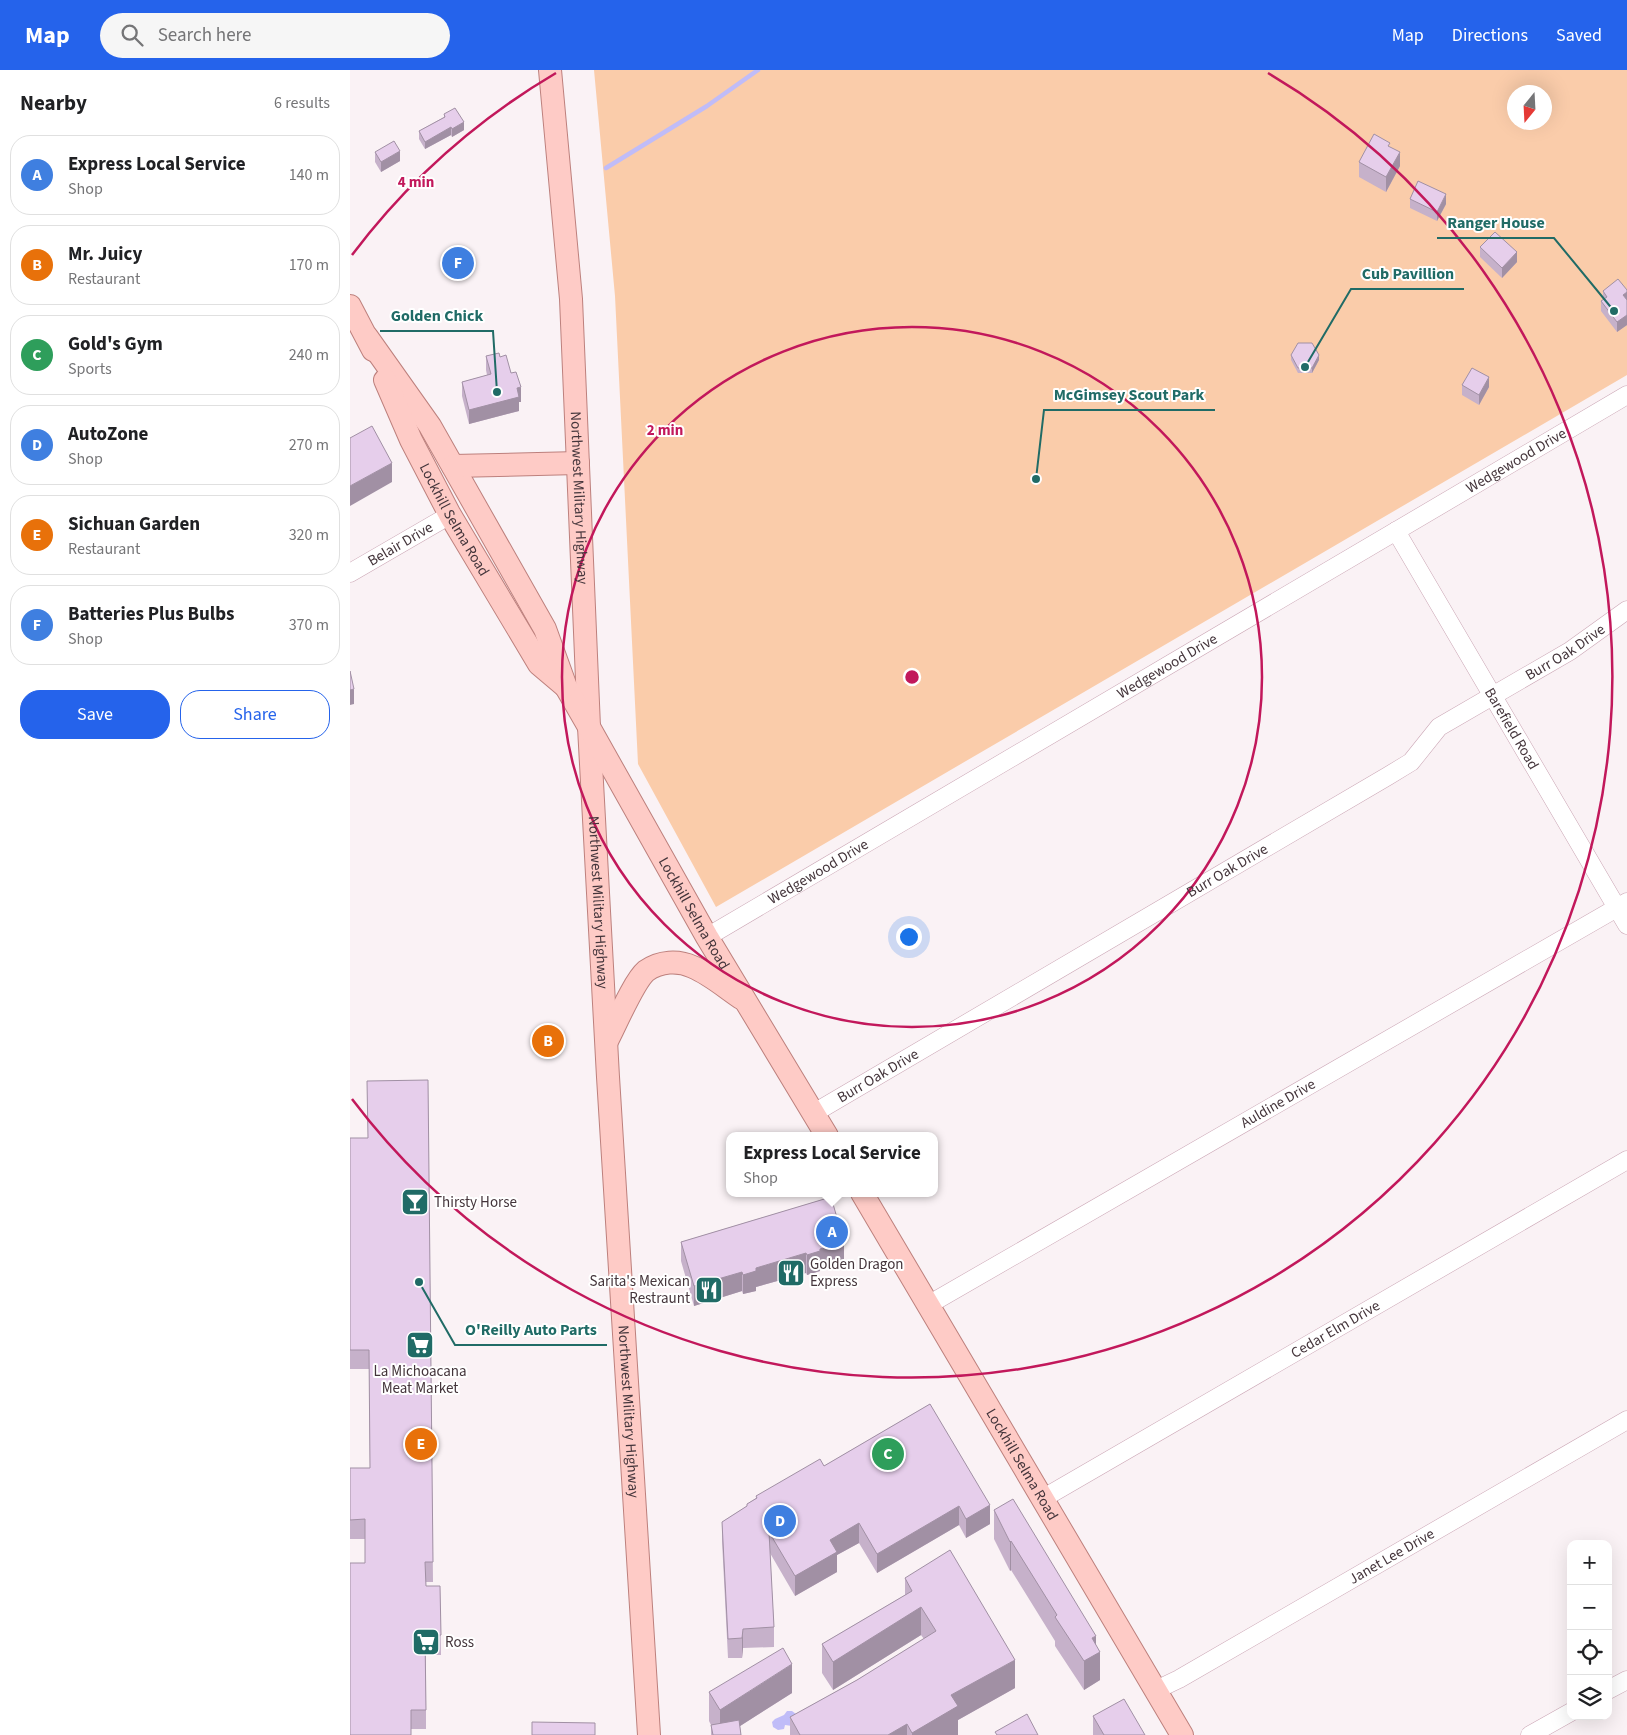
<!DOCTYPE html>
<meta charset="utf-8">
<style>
body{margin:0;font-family:"Source Sans 3",sans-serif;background:#f6f6f6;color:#202124}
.controls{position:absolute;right:15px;bottom:15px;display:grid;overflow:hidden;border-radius:10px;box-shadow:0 5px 20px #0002}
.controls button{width:45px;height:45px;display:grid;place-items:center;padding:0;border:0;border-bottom:1px solid #e0e0e0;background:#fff;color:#202124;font:25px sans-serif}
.compass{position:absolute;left:1157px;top:15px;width:45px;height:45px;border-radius:50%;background:#fff;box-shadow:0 5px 20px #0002;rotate:198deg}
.you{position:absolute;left:558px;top:866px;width:18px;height:18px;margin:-12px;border:4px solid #fff;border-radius:50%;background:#1a73e8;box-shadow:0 0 0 8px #1a73e833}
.badge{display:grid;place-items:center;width:32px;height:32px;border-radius:50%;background:#2563eb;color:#fff;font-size:16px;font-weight:700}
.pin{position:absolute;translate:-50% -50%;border:2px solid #fff;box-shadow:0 1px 5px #0006}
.popup{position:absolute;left:376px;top:1062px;width:212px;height:65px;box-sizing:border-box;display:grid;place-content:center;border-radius:10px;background:#fff;filter:drop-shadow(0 1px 4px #0005);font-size:16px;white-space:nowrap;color:#757577}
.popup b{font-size:19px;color:#202124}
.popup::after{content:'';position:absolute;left:50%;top:100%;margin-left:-10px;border:10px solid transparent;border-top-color:#fff}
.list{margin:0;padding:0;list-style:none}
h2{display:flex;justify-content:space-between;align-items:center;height:65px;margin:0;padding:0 20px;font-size:21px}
h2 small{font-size:16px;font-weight:400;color:#757577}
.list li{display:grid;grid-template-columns:32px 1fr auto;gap:15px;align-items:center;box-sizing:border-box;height:80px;margin:0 10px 10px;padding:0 10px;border:1px solid #e0e0e0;border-radius:20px}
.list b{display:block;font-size:19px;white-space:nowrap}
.list p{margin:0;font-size:16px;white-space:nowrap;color:#757577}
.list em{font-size:16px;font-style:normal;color:#757577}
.actions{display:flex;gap:10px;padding:15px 20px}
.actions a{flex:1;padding:11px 0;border:1px solid #2563eb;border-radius:20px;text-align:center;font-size:18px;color:#2563eb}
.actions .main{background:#2563eb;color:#fff}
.icon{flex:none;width:28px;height:28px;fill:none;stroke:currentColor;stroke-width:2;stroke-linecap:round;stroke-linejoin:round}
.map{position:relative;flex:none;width:1277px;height:1665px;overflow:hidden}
header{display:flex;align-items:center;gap:30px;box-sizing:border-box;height:70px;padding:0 25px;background:#2563eb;color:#fff}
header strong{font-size:24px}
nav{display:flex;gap:28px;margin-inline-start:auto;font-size:18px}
.search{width:350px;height:45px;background:#f6f6f6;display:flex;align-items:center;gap:12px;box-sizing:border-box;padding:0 18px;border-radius:28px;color:#757577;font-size:19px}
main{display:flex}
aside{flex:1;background:#fff}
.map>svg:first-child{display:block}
.green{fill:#faccaa;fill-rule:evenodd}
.water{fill:#c0bcf8}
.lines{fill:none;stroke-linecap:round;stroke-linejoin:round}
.stream{stroke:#c0bcf8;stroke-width:4.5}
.minor-casing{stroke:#cba6b5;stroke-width:19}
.major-casing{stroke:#bd807d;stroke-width:24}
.minor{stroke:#fff;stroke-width:18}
.major{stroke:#fecbc6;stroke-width:22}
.wall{fill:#c6b1ca}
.shaded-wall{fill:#a190a4}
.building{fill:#e6ceeb;stroke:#a190a4}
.ring{fill:none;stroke:#c2185b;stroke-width:2.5}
.labels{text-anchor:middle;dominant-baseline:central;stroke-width:4;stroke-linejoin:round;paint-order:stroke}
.street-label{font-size:15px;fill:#44353b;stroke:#fff}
.poi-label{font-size:15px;fill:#44353b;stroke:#fff;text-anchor:start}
.centre{fill:#c2185b;stroke:#fff;stroke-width:2.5}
.ring-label{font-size:15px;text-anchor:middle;font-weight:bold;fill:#c2185b;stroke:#fff;stroke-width:4;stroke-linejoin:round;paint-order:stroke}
.leader{fill:none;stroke:#206b66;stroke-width:2}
.callout-dot{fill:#206b66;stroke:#fff;stroke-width:2}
.callout-label{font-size:16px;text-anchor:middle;font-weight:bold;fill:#206b66;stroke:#fff;stroke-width:4;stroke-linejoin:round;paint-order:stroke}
</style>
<header>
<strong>Map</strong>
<div class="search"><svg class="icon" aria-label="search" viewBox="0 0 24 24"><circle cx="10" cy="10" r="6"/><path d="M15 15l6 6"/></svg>Search here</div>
<nav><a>Map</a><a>Directions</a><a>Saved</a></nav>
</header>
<main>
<aside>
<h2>Nearby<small>6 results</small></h2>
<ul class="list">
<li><span class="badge" style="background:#3f7fe0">A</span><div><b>Express Local Service</b><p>Shop</p></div><em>140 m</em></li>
<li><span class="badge" style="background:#e8710a">B</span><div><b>Mr. Juicy</b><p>Restaurant</p></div><em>170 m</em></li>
<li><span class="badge" style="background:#2e9e5b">C</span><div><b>Gold's Gym</b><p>Sports</p></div><em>240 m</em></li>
<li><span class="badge" style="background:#3f7fe0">D</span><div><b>AutoZone</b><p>Shop</p></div><em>270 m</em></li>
<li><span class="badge" style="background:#e8710a">E</span><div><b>Sichuan Garden</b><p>Restaurant</p></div><em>320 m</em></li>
<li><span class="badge" style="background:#3f7fe0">F</span><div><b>Batteries Plus Bulbs</b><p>Shop</p></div><em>370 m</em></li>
</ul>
<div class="actions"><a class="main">Save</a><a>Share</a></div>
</aside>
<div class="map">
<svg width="1277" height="1665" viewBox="0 0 1277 1665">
<rect width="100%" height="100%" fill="#faf2f5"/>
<path class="green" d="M244,0H1277V305L366,837L288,694L265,226ZM1164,22H1194V52H1164Z"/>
<path class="water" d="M437,1641H442L446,1644L442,1656L435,1655L434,1659L428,1660L423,1657L422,1652L425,1649L434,1645Z"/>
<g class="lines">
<path class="stream" d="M256,98L357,36L408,0"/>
<g class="minor-casing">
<g id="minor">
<path id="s1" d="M1046,461L1277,855"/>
<path id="s2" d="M0,503L100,445"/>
<path id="s3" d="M357,867L1277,325"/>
<path id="s4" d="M464,1043L1038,706L1061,692L1089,657L1220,581L1277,540"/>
<path id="s5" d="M578,1235L1277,832"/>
<path id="s6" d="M692,1429L1277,1090"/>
<path id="s7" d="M806,1620L829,1609L1277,1350"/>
<path d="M1258,1620L1277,1610"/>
<path d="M1180,1665L1221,1642"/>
</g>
</g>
<g class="major-casing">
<g id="major">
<path id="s8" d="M200,0L221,229L239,657L258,1007L299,1665"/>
<path d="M0,236L23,280"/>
<path id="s9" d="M17,267L80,356L195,559L216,617L239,657L357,867L477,1066"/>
<path id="s10" d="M35,310L61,370L100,445L189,594L215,616"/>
<path d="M103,396L228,393"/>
<path d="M257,971C265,956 284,911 296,901C310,891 328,890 343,897C360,904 376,918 391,928"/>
<path id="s11" d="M512,1123L832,1665"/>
</g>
</g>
<use href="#minor" class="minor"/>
<use href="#major" class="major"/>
</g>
<g class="wall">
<path d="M94,44L114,60L102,67L101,65L75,79L69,69V61L94,47Z"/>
<path d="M25,82L50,91L31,102L25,92Z"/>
<path d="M1009,92L1050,96L1036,122L1009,107Z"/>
<path d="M1060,129L1096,134L1087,151L1060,138Z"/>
<path d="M1130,177L1167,192L1152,208L1130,187Z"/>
<path d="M1277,220V255L1267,262L1251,241V231L1253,230V221Z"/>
<path d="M941,285L969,290L962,303H948L941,290Z"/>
<path d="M136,286L150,287L161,303L171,332H169V341L119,354L112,326V312L137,305L136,300Z"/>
<path d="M1112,315L1139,317L1129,335L1112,325Z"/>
<path d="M78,1010L83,1512H76V1516H90L91,1585H76V1659H61L15,1493V1469H0V1398H20L19,1299H0V1068H18Z"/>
<path d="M481,1127L494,1191L470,1199V1201L457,1205L456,1203L406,1217V1221L393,1224L392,1221L344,1236L331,1191V1172Z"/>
<path d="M580,1334L640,1454L616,1468L609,1455L527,1503L509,1473L487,1485V1502L445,1526L420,1483L424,1557V1577L393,1578L392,1588H378L372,1471V1452L397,1436V1434L406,1428V1426L474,1396Z"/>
<path d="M644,1440L746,1575L750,1610L734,1620L705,1576V1571L661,1500L660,1501L644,1469Z"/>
<path d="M555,1508L665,1618L608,1650V1665H440V1647L507,1610L574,1569L571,1565L483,1620L472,1603V1574L555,1525Z"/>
<path d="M359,1622L442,1623L390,1656L391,1665H361V1655L359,1651Z"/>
<path d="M743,1646L795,1665H743Z"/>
</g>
<g class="shaded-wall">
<path d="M114,52V60L102,67V59Z"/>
<path d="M101,57V65L75,79V72Z"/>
<path d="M50,81V91L31,102V92Z"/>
<path d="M1050,82V96L1036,122V107Z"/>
<path d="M1096,124V134L1087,151V142Z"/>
<path d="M1167,182V192L1152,208V198Z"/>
<path d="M1277,222V232L1273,225Z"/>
<path d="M1277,245V255L1267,262V252Z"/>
<path d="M969,285V290L962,303V298Z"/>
<path d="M1139,307V317L1129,335V325Z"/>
<path d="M171,317V332H169V341L119,354V340L167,318Z"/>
<path d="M42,393V412L0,436V416Z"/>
<path d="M4,619V634L0,635V620Z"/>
<path d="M494,1172V1191L470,1199V1201L457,1205V1185L470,1179Z"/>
<path d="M456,1183V1203L406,1217V1221L393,1224V1205L406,1198Z"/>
<path d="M392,1202V1221L344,1236V1216Z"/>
<path d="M640,1435V1454L616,1468V1449Z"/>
<path d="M609,1436V1455L527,1503V1484Z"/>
<path d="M509,1453V1473L487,1485V1502L445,1526V1506L480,1470Z"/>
<path d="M661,1471V1500L660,1501V1472Z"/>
<path d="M571,1537V1565L483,1620V1592Z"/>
<path d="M393,1559V1578L392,1588V1568Z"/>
<path d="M746,1566V1584L750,1582V1610L734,1620V1591L742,1568Z"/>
<path d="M665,1590V1618L608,1650V1665H562V1663L601,1625Z"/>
<path d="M442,1594V1623L376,1665H370V1640Z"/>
<path d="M557,1654V1665H538Z"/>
</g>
<g class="building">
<path d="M105,38L114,52L102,59L101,57L75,72L69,61L95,47L94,44Z"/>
<path d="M1024,64L1040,73L1038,76L1050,82L1036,107L1009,92Z"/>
<path d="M44,71L50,81L31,92L25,82Z"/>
<path d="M1068,111L1096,124L1087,142L1060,129Z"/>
<path d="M1145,162L1167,182L1152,198L1130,177Z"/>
<path d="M1268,209L1277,220V222L1273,225L1277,230V245L1267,252L1251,231L1257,227L1253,221Z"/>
<path d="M948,273H962L969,285L962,298H948L941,285Z"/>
<path d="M149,283L150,287L156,285L161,303L166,302L171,317L167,318L169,327L119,340L112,312L141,304L136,286Z"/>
<path d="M1122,298L1139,307L1129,325L1112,315Z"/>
<path d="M22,356L42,393L0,416V368Z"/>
<path d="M0,601L4,619L0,620Z"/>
<path d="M78,1010L83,1492H75L76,1516H90L91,1565L75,1566L76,1640H61V1665H0V1493H15V1449L0,1450V1398H20L19,1280H0V1068H18L17,1011Z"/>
<path d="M481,1127L494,1172L470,1179V1181L457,1185L456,1183L406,1198V1201L393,1205L392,1202L344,1216L331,1172Z"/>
<path d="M580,1334L640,1435L616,1449L609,1436L527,1484L509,1453L480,1470L487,1482L445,1506L419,1462L424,1557L393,1559L392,1568L378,1569L372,1452L397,1436V1434L407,1428L406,1426L470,1389L474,1396Z"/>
<path d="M663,1429L746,1566L742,1568L750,1582L734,1591L705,1547L707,1545L661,1471L660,1472L644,1440Z"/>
<path d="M600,1480L665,1590L601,1625L608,1636L562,1663L557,1654L538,1665H450L440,1647L507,1610L586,1561L571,1537L483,1592L472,1574L562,1521L555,1508Z"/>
<path d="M433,1578L442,1594L370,1640L359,1622Z"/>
<path d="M774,1629L795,1665H754L743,1646Z"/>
<path d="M677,1644L688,1665H647L645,1662Z"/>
<path d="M389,1650L391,1665H363L361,1655Z"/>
<path d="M182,1652L245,1653V1665H182Z"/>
</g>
<g class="ring">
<circle cx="562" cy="607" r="350"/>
<path d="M2 185A701 701 0 0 1 206 3M918 3A701 701 0 1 1 2 1029"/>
</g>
<defs>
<g id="bar-square" transform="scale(1.4375)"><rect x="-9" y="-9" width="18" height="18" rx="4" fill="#206b66" stroke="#fff"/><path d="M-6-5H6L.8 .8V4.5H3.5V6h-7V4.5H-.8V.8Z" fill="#fff"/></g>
<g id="restaurant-square" transform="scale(1.4375)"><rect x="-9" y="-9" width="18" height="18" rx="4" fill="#206b66" stroke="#fff"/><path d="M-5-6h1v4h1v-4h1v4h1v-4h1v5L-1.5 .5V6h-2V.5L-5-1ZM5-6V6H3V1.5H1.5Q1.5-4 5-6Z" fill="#fff"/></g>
<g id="supermarket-square" transform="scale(1.4375)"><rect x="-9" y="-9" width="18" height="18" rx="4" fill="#206b66" stroke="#fff"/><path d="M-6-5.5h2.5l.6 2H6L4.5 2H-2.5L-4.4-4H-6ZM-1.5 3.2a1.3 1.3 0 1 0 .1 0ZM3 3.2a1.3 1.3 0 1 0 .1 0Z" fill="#fff"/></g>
</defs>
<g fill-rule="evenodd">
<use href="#bar-square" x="65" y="1132"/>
<use href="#restaurant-square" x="441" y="1203"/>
<use href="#restaurant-square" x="359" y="1220"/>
<use href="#supermarket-square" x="70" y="1275"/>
<use href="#supermarket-square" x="76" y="1572"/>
</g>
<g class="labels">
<g class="street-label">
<text stroke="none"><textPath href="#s3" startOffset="939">Wedgewood Drive</textPath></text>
<text stroke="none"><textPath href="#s8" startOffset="429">Northwest Military Highway</textPath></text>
<text stroke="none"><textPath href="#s10" startOffset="156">Lockhill Selma Road</textPath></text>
<text stroke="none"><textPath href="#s2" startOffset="58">Belair Drive</textPath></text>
<text stroke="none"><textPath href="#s4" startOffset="884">Burr Oak Drive</textPath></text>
<text stroke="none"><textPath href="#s3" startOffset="534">Wedgewood Drive</textPath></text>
<text stroke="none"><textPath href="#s1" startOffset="229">Barefield Road</textPath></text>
<text stroke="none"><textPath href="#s4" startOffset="479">Burr Oak Drive</textPath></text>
<text stroke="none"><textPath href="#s3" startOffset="129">Wedgewood Drive</textPath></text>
<text stroke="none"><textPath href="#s8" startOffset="834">Northwest Military Highway</textPath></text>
<text stroke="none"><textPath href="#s9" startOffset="664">Lockhill Selma Road</textPath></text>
<text stroke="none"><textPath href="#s4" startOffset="74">Burr Oak Drive</textPath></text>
<text stroke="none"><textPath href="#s5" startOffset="404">Auldine Drive</textPath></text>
<text stroke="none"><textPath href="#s6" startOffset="339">Cedar Elm Drive</textPath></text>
<text stroke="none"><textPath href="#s8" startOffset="1344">Northwest Military Highway</textPath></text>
<text stroke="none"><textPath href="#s11" startOffset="315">Lockhill Selma Road</textPath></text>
<text stroke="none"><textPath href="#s7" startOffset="271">Janet Lee Drive</textPath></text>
</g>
<g class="poi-label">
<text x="84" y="1132">Thirsty Horse</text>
<text x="460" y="1194">Golden Dragon<tspan x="460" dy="17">Express</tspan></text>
<text x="340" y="1211" text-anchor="end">Sarita's Mexican<tspan x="340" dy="17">Restraunt</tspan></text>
<text x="70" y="1301" text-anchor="middle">La Michoacana<tspan x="70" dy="17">Meat Market</tspan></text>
<text x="95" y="1572">Ross</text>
</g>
</g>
<circle cx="562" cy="607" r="8" class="centre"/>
<g class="ring-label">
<text x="66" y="117">4 min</text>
<text x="315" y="365">2 min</text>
</g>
<path class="leader" d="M1264 241L1204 168H1087M955 297L1001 219H1114M147 322L143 261H30M686 409L694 340H865M69 1212L105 1275H257"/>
<g class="callout-dot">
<circle cx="1264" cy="241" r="5"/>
<circle cx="955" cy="297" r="5"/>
<circle cx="147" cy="322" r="5"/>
<circle cx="686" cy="409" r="5"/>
<circle cx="69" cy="1212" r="5"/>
</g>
<g class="callout-label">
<text x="1146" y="158">Ranger House</text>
<text x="1058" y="209">Cub Pavillion</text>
<text x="87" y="251">Golden Chick</text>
<text x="779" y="330">McGimsey Scout Park</text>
<text x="181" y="1265">O'Reilly Auto Parts</text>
</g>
</svg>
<div class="controls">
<button>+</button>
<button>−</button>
<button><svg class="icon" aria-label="locate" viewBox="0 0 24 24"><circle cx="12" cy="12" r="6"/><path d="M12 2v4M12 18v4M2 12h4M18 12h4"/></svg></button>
<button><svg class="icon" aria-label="layers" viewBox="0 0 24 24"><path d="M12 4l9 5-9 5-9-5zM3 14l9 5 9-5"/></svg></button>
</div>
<svg class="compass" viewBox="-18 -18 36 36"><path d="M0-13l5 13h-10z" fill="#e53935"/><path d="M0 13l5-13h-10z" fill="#757577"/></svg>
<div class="you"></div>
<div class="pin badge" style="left:482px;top:1162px;background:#3f7fe0">A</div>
<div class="popup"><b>Express Local Service</b>Shop</div>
<div class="pin badge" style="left:198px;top:971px;background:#e8710a">B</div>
<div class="pin badge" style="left:538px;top:1384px;background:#2e9e5b">C</div>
<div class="pin badge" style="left:430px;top:1451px;background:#3f7fe0">D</div>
<div class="pin badge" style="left:71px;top:1374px;background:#e8710a">E</div>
<div class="pin badge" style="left:108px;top:193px;background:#3f7fe0">F</div>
</div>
</main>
